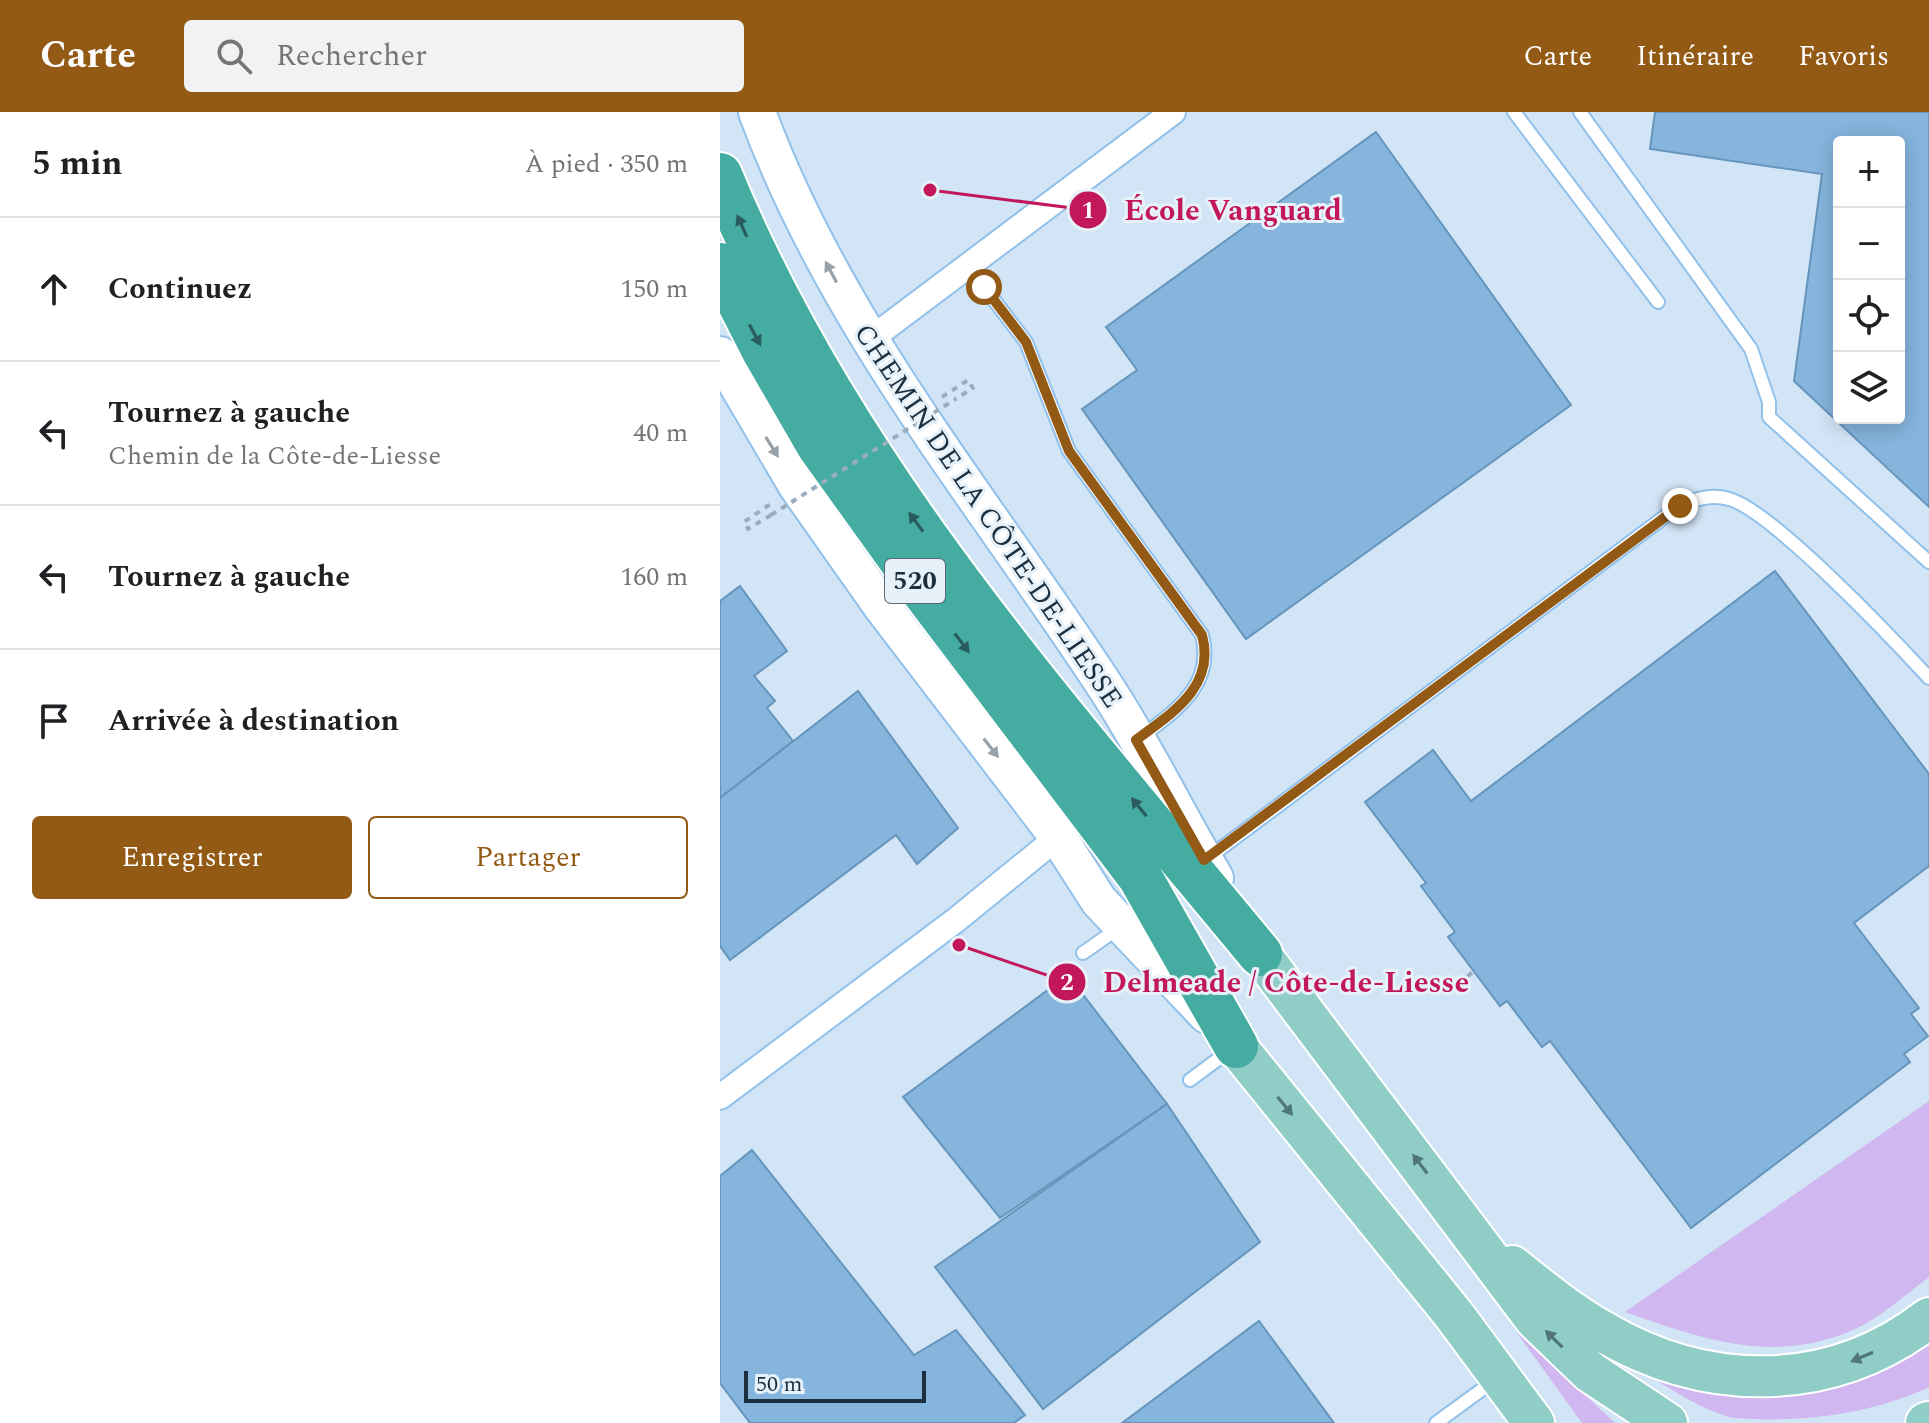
<!DOCTYPE html>
<html lang="fr">
<meta charset="utf-8">
<style>
body{margin:0;font-family:Spectral,serif;background:#f2f2f2;color:#202124}
.controls{position:absolute;right:24px;top:24px;display:grid;overflow:hidden;border-radius:8px;box-shadow:0 4px 20px #0003}
.controls button{width:72px;height:72px;display:grid;place-items:center;padding:0;border:0;border-bottom:2px solid #e0e0e0;background:#fff;color:#202124;font:40px sans-serif}
.scale{position:absolute;left:24px;bottom:20px;width:182px;box-sizing:border-box;padding-left:8px;border:4px solid #1c2f3f;border-top:0;font-size:22px;line-height:28px;white-space:nowrap;color:#1c2f3f;-webkit-text-stroke:6px #e7f1f9;paint-order:stroke}
.stop{position:absolute;width:24px;height:24px;margin:-18px;border:6px solid #935a15;border-radius:50%;background:#fff}
.stop.end{background:#935a15;border-color:#fff;box-shadow:0 2px 8px #0008}
.list{margin:0;padding:0;list-style:none}
h2{display:flex;justify-content:space-between;align-items:center;height:104px;margin:0;padding:0 32px;font-size:34px}
h2 small{font-size:26px;font-weight:400;color:#757577}
.list li{display:grid;grid-template-columns:52px 1fr auto;gap:24px;align-items:center;box-sizing:border-box;height:144px;padding:0 32px;border-top:2px solid #e0e0e0}
.list b{display:block;font-size:30px;white-space:nowrap}
.list p{margin:0;font-size:26px;white-space:nowrap;color:#757577}
.list em{font-size:26px;font-style:normal;color:#757577}
.actions{display:flex;gap:16px;padding:24px 32px}
.actions a{flex:1;padding:18px 0;border:2px solid #935a15;border-radius:8px;text-align:center;font-size:28px;color:#935a15}
.actions .main{background:#935a15;color:#fff}
.icon{flex:none;width:44px;height:44px;fill:none;stroke:currentColor;stroke-width:2;stroke-linecap:round;stroke-linejoin:round}
.map{position:relative;flex:none;width:1209px;height:1311px;overflow:hidden}
header{display:flex;align-items:center;gap:48px;box-sizing:border-box;height:112px;padding:0 40px;background:#935a15;color:#fff}
header strong{font-size:38px}
nav{display:flex;gap:44px;margin-inline-start:auto;font-size:28px}
.search{width:560px;height:72px;background:#f2f2f2;display:flex;align-items:center;gap:20px;box-sizing:border-box;padding:0 28px;border-radius:8px;color:#757577;font-size:30px}
main{display:flex}
aside{flex:1;background:#fff}
.map>svg:first-child{display:block}
.green{fill:#d0b7ef}
.building{fill:#85b4dd;stroke:#6695bc;stroke-width:2;fill-rule:evenodd}
.lines{fill:none;stroke-linecap:round;stroke-linejoin:round}
.service-casing{stroke:#91c1ea;stroke-width:16}
.minor-casing{stroke:#91c1ea;stroke-width:28}
.secondary-casing{stroke:#91c1ea;stroke-width:40}
.primary-casing{stroke:#fff;stroke-width:44}
.motorway-casing{stroke:#fff;stroke-width:48}
.path{stroke:#9aadbe;stroke-width:4;stroke-dasharray:6 6;stroke-linecap:butt}
.service{stroke:#fff;stroke-width:12}
.minor{stroke:#fff;stroke-width:24}
.secondary{stroke:#fff;stroke-width:36}
.primary{stroke:#8fcdc6;stroke-width:40}
.motorway{stroke:#44aca0;stroke-width:44}
.path-bridge{stroke:#9aadbe;stroke-width:4;stroke-dasharray:6 6;stroke-linecap:butt}
.oneway{fill:#2a5b61}
.oneway2{fill:#99a1a9}
.oneway3{fill:#50767c}
.route{stroke:#935a15;stroke-width:10}
.labels{text-anchor:middle;dominant-baseline:central;stroke-width:6;stroke-linejoin:round;paint-order:stroke}
.shield{fill:#e7f1f9;stroke:#596977;stroke-width:2}
.shield-label{font-size:26px;font-weight:bold;fill:#1c2f3f}
.street-label{font-size:28px;fill:#1c2f3f;stroke:#e7f1f9}
.leader{fill:none;stroke:#c2185b;stroke-width:3}
.callout-dot{fill:#c2185b;stroke:#e7f1f9;stroke-width:3}
.mark-label{font-size:24px;text-anchor:middle;font-weight:bold;fill:#fff}
.callout-label{font-size:30px;text-anchor:middle;font-weight:bold;fill:#c2185b;stroke:#e7f1f9;stroke-width:6;stroke-linejoin:round;paint-order:stroke}
</style>
<header>
<strong>Carte</strong>
<div class="search"><svg class="icon" aria-label="search" viewBox="0 0 24 24"><circle cx="10" cy="10" r="6"/><path d="M15 15l6 6"/></svg>Rechercher</div>
<nav><a>Carte</a><a>Itinéraire</a><a>Favoris</a></nav>
</header>
<main>
<aside>
<h2>5 min<small>À pied · 350 m</small></h2>
<ul class="list">
<li><svg class="icon" aria-label="ahead" viewBox="0 0 24 24"><path d="M12 20V5M6 11l6-6 6 6"/></svg><div><b>Continuez</b></div><em>150 m</em></li>
<li><svg class="icon" aria-label="left" viewBox="0 0 24 24"><path d="M17 20v-9H6M10 6l-5 5 5 5"/></svg><div><b>Tournez à gauche</b><p>Chemin de la Côte-de-Liesse</p></div><em>40 m</em></li>
<li><svg class="icon" aria-label="left" viewBox="0 0 24 24"><path d="M17 20v-9H6M10 6l-5 5 5 5"/></svg><div><b>Tournez à gauche</b></div><em>160 m</em></li>
<li><svg class="icon" aria-label="arrive" viewBox="0 0 24 24"><path d="M6 21V4h12l-3 4 3 4H6"/></svg><div><b>Arrivée à destination</b></div></li>
</ul>
<div class="actions"><a class="main">Enregistrer</a><a>Partager</a></div>
</aside>
<div class="map">
<svg width="1209" height="1311" viewBox="0 0 1209 1311">
<rect width="100%" height="100%" fill="#d2e5f6"/>
<g class="green">
<path d="M1209,989V1165C1185,1183 1160,1206 1133,1218C1053,1253 982,1227 905,1200Z"/>
<path d="M795,1218L895,1311H862Z"/>
<path d="M1209,1223V1275C1150,1303 1079,1311 1013,1306C978,1297 947,1274 916,1256L962,1264Z"/>
</g>
<g class="building">
<path d="M935,0H1209V395L1074,269L1102,62L930,37ZM1119,30H1179V306H1119Z"/>
<path d="M656,20L851,293L526,527L362,297L417,258L386,215Z"/>
<path d="M1055,459L1209,662V754L1134,811L1199,896L1191,902L1208,924L1184,942L1190,950L971,1116L830,929L822,935L787,889L780,894L728,825L735,820L701,774L706,771L645,690L713,638L751,689Z"/>
<path d="M20,474L67,539L34,564L55,589L47,596L73,629L0,686V489Z"/>
<path d="M138,579L238,716L197,752L176,723L10,848L0,834V686Z"/>
<path d="M348,863L447,992L280,1106L183,985Z"/>
<path d="M447,992L540,1130L323,1297L215,1155Z"/>
<path d="M32,1038L194,1243L236,1218L305,1303L294,1311H30L0,1271V1064Z"/>
<path d="M539,1209L614,1311H402Z"/>
</g>
<g class="lines">
<g class="service-casing">
<g id="service">
<path d="M794,0L938,190"/>
<path d="M860,0L1031,237L1049,290V305L1209,450"/>
<path d="M248,154L306,230L349,339L482,523C495,573 456,598 421,625"/>
<path d="M488,746L951,400C968,389 989,381 1009,387C1051,398 1174,528 1209,566"/>
<path d="M363,841L400,815"/>
<path d="M470,968L509,939"/>
<path d="M716,1311L775,1268"/>
</g>
</g>
<g class="minor-casing">
<g id="minor">
<path d="M148,229L453,0"/>
<path d="M0,985L236,808L338,725"/>
</g>
</g>
<g class="secondary-casing">
<g id="secondary">
<path d="M37,0C114,209 256,379 377,562C421,627 455,699 495,766"/>
<path d="M0,243L77,374L160,492L338,725L379,789L487,903"/>
</g>
</g>
<g class="primary-casing">
<g id="primary">
<path d="M540,842L815,1207L870,1260L947,1311"/>
<path d="M516,934L734,1203L814,1311"/>
<path d="M792,1154C821,1177 850,1201 882,1219C987,1281 1111,1282 1209,1206"/>
<path d="M1206,1311L1209,1310"/>
</g>
</g>
<g class="motorway-casing">
<g id="motorway">
<path d="M0,63C121,358 339,598 540,842"/>
<path d="M0,153L44,239L99,334L201,476L420,765L516,934"/>
</g>
</g>
<g class="path">
<path d="M222,285L248,268L253,276L234,288"/>
<path d="M51,403L28,417L24,410L52,391"/>
<path d="M738,872L754,859"/>
</g>
<use href="#service" class="service"/>
<use href="#minor" class="minor"/>
<use href="#secondary" class="secondary"/>
<use href="#primary" class="primary"/>
<use href="#motorway" class="motorway"/>
<path class="path-bridge" d="M51,403L234,288"/>
</g>
<defs><path id="oneway-solid" d="M-6-.8H1V-3.2L6.5 0L1 3.2V.8H-6Z" transform="scale(2)"/></defs>
<g class="oneway">
<use href="#oneway-solid" transform="translate(22 114) rotate(-114)"/>
<use href="#oneway-solid" transform="translate(35 223) rotate(62)"/>
<use href="#oneway-solid" transform="translate(196 410) rotate(-126)"/>
<use href="#oneway-solid" transform="translate(242 531) rotate(53)"/>
<use href="#oneway-solid" transform="translate(419 695) rotate(-129)"/>
</g>
<g class="oneway2">
<use href="#oneway-solid" transform="translate(111 160) rotate(-118)"/>
<use href="#oneway-solid" transform="translate(52 335) rotate(58)"/>
<use href="#oneway-solid" transform="translate(271 636) rotate(52)"/>
</g>
<g class="oneway3">
<use href="#oneway-solid" transform="translate(565 994) rotate(51)"/>
<use href="#oneway-solid" transform="translate(700 1052) rotate(-127)"/>
<use href="#oneway-solid" transform="translate(834 1227) rotate(-135)"/>
<use href="#oneway-solid" transform="translate(1142 1245) rotate(157)"/>
</g>
<g class="lines">
<path class="route" d="M264,175L306,230L349,339L482,523C496,575 452,601 416,628L484,748L960,394"/>
</g>
<g class="labels">
<rect class="shield" x="165" y="447" width="60" height="44" rx="6"/>
<g class="shield-label">
<text x="195" y="469">520</text>
</g>
<g class="street-label">
<text transform="translate(268 404) rotate(56)">CHEMIN DE LA CÔTE-DE-LIESSE</text>
</g>
</g>
<path class="leader" d="M210 78L368 98M239 833L347 870"/>
<g class="callout-dot">
<circle cx="210" cy="78" r="8"/>
<circle cx="239" cy="833" r="8"/>
<circle cx="368" cy="98" r="20"/>
<circle cx="347" cy="870" r="20"/>
</g>
<g class="mark-label">
<text x="368" y="106">1</text>
<text x="347" y="878">2</text>
</g>
<g class="callout-label">
<text x="513" y="108">École Vanguard</text>
<text x="566" y="880">Delmeade / Côte-de-Liesse</text>
</g>
</svg>
<div class="controls">
<button>+</button>
<button>−</button>
<button><svg class="icon" aria-label="locate" viewBox="0 0 24 24"><circle cx="12" cy="12" r="6"/><path d="M12 2v4M12 18v4M2 12h4M18 12h4"/></svg></button>
<button><svg class="icon" aria-label="layers" viewBox="0 0 24 24"><path d="M12 4l9 5-9 5-9-5zM3 14l9 5 9-5"/></svg></button>
</div>
<div class="scale">50 m</div>
<div class="stop" style="left:264px;top:175px"></div>
<div class="stop end" style="left:960px;top:394px"></div>
</div>
</main>
